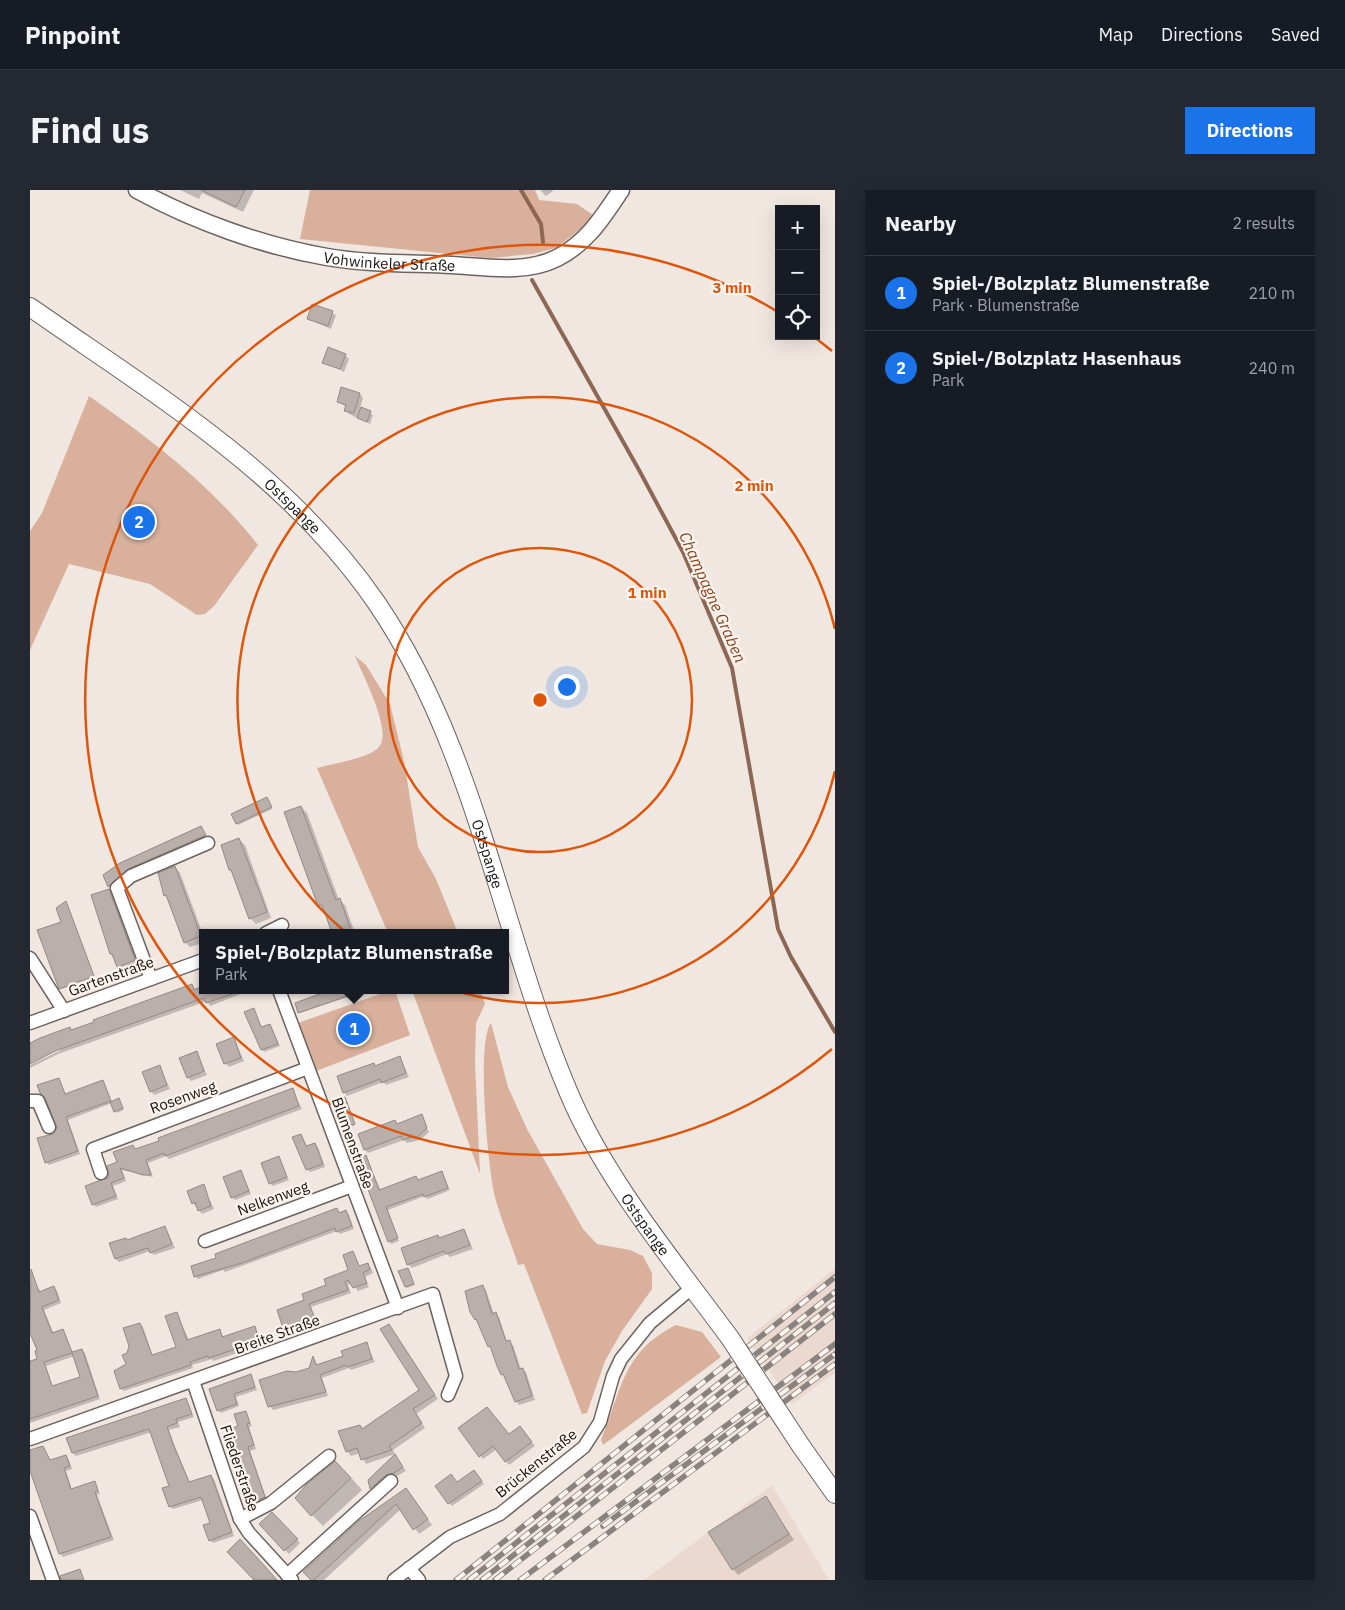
<!DOCTYPE html>
<meta charset="utf-8">
<style>
body{margin:0;font-family:"IBM Plex Sans",sans-serif;background:#242831;color:#f1f3f6}
.controls{position:absolute;right:15px;top:15px;display:grid;overflow:hidden;border-radius:0px;box-shadow:0 5px 20px #0002}
.controls button{width:45px;height:45px;display:grid;place-items:center;padding:0;border:0;border-bottom:1px solid #363941;background:#171b24;color:#f1f3f6;font:25px sans-serif}
.you{position:absolute;left:536px;top:496px;width:18px;height:18px;margin:-12px;border:4px solid #fff;border-radius:50%;background:#1a73e8;box-shadow:0 0 0 8px #1a73e833}
.badge{display:grid;place-items:center;width:32px;height:32px;border-radius:50%;background:#1a73e8;color:#fff;font-size:16px;font-weight:700}
.pin{position:absolute;translate:-50% -50%;border:2px solid #fff;box-shadow:0 1px 5px #0006}
.popup{position:absolute;left:169px;top:739px;width:310px;height:65px;box-sizing:border-box;display:grid;place-content:center;border-radius:0px;background:#171b24;filter:drop-shadow(0 1px 4px #0005);font-size:16px;white-space:nowrap;color:#9ea1a6}
.popup b{font-size:19px;color:#f1f3f6}
.popup::after{content:'';position:absolute;left:50%;top:100%;margin-left:-10px;border:10px solid transparent;border-top-color:#171b24}
.list{margin:0;padding:0;list-style:none}
h2{display:flex;justify-content:space-between;align-items:center;height:65px;margin:0;padding:0 20px;font-size:21px}
h2 small{font-size:16px;font-weight:400;color:#9ea1a6}
.list li{display:grid;grid-template-columns:32px 1fr auto;gap:15px;align-items:center;box-sizing:border-box;height:75px;padding:0 20px;border-top:1px solid #363941}
.list b{display:block;font-size:19px;white-space:nowrap}
.list p{margin:0;font-size:16px;white-space:nowrap;color:#9ea1a6}
.list em{font-size:16px;font-style:normal;color:#9ea1a6}
.icon{flex:none;width:28px;height:28px;fill:none;stroke:currentColor;stroke-width:2;stroke-linecap:round;stroke-linejoin:round}
.map{position:relative;flex:none;width:805px;height:1390px;overflow:hidden;border-radius:0px}
header{display:flex;align-items:center;gap:30px;box-sizing:border-box;height:70px;padding:0 25px;background:#171b24;border-bottom:1px solid #363941}
header strong{font-size:24px}
nav{display:flex;gap:28px;margin-inline-start:auto;font-size:18px}
.intro{display:flex;align-items:center;justify-content:space-between;box-sizing:border-box;height:120px;padding:0 30px}
h1{margin:0;font-size:35px}
.button{padding:12px 22px;border-radius:0px;background:#1a73e8;color:#fff;font-size:18px;font-weight:700}
main{display:flex;gap:30px;padding:0 30px}
aside{flex:1;background:#171b24;border-radius:0px;box-shadow:0 5px 20px #0002}
.map>svg:first-child{display:block}
.built{fill:#ebd9d0}
.green{fill:#d8b09b}
.shadow{fill:#0003;fill-rule:evenodd}
.lines{fill:none;stroke-linecap:round;stroke-linejoin:round}
.stream{stroke:#8c6754;stroke-width:4}
.building{fill:#bab0ab;stroke:#938a85;fill-rule:evenodd}
.minor-casing{stroke:#6c635f;stroke-width:15}
.tertiary-casing{stroke:#6c635f;stroke-width:19}
.secondary-casing{stroke:#6c635f;stroke-width:20}
.minor{stroke:#fff;stroke-width:12}
.tertiary{stroke:#fff;stroke-width:16}
.secondary{stroke:#fff;stroke-width:18}
.rail-casing{stroke:#89837f;stroke-width:5.5}
.rail{stroke:#fef4ef;stroke-width:4;stroke-dasharray:11;stroke-linecap:butt}
.secondary-bridge-casing{stroke:#6c635f;stroke-width:20;stroke-linecap:butt}
.secondary-bridge{stroke:#fff;stroke-width:18}
.ring{fill:none;stroke:#de560c;stroke-width:2.5}
.labels{text-anchor:middle;dominant-baseline:central;stroke-width:4.5;stroke-linejoin:round;paint-order:stroke}
.street-label{font-size:15px;fill:#161311;stroke:#fef4ef}
.water-label{font-size:16px;font-style:italic;fill:#85431a;stroke:#fef4ef}
.centre{fill:#de560c;stroke:#fef4ef;stroke-width:2.5}
.ring-label{font-size:15px;text-anchor:middle;font-weight:bold;fill:#de560c;stroke:#fef4ef;stroke-width:4.5;stroke-linejoin:round;paint-order:stroke}
</style>
<header>
<strong>Pinpoint</strong>
<nav><a>Map</a><a>Directions</a><a>Saved</a></nav>
</header>
<div class="intro"><h1>Find us</h1><a class="button">Directions</a></div>
<main>
<div class="map">
<svg width="805" height="1390" viewBox="0 0 805 1390">
<rect width="100%" height="100%" fill="#f1e7e1"/>
<g class="built">
<path d="M805,1079V1183L762,1214L717,1148Z"/>
<path d="M742,1295L799,1390H614Z"/>
</g>
<g class="green">
<path d="M280,0H505L509,10L547,14L566,27L526,58L503,64L460,68L270,49Z"/>
<path d="M59,206C122,250 180,294 228,355L184,416L175,424L167,425L120,394L39,374L0,460V341L12,323Z"/>
<path d="M325,466L336,475L360,514L374,571L388,657L406,689L428,743H358L287,578C301,574 340,568 349,557C363,541 332,484 325,466Z"/>
<path d="M361,800H365L380,845L286,881L268,833Z"/>
<path d="M382,800H450L455,814L446,833L445,872L450,984Z"/>
<path d="M461,833L478,897L497,939L553,1039L567,1054L600,1060L613,1066L622,1083V1099L592,1141L575,1171L557,1223L552,1224L494,1074L488,1075C481,1052 471,1030 465,1007C458,980 446,852 461,833Z"/>
<path d="M646,1135L672,1142L691,1167L573,1255L571,1250C592,1200 592,1162 646,1135Z"/>
</g>
<g class="shadow">
<path d="M150,0H224L213,22L172,3L169,9Z"/>
<path d="M510,0H522L523,1L516,6Z"/>
<path d="M283,116L306,125L301,139L278,129Z"/>
<path d="M315,165L319,169L314,182L294,172Z"/>
<path d="M330,204L333,208L330,218L343,225L340,234L319,224L316,220L317,217L308,212Z"/>
<path d="M238,609L242,619L208,635L207,633Z"/>
<path d="M271,617L277,623L309,710L315,715L325,743H304L295,721L290,716L256,623Z"/>
<path d="M171,637L177,648L81,698L79,696L75,685Z"/>
<path d="M209,650L215,655L241,728L226,734L220,728L203,683L200,680Z"/>
<path d="M145,677L150,683L173,744V753L160,757L155,752L139,710L135,705Z"/>
<path d="M78,700L84,706L110,776L94,782L82,764Z"/>
<path d="M37,714L64,787L32,799L33,732Z"/>
<path d="M162,795L165,799L173,797V800H221L180,816L177,811L28,864L0,878V875L31,860L30,857L0,872V854L39,838L42,841Z"/>
<path d="M304,800L336,801L270,823L266,814Z"/>
<path d="M224,820L232,838L239,835L242,838L250,856L234,862L232,859Z"/>
<path d="M204,849L214,871L199,877L195,873Z"/>
<path d="M167,863L177,885L161,891L158,887Z"/>
<path d="M370,868L379,887L356,895L353,892L317,906L314,902L344,874L346,877Z"/>
<path d="M129,876L140,899L124,905L121,901Z"/>
<path d="M29,889L36,905L72,891L82,912L89,910L94,920L87,923L82,913L38,930L50,964L19,975L16,972L23,945L28,938Z"/>
<path d="M262,900L272,919L139,969L136,966L118,973L123,987L92,980L96,991L83,996L88,1009L66,1017L63,1014L89,973L103,956L107,960L131,952Z"/>
<path d="M316,909L325,935L316,939L315,937Z"/>
<path d="M391,926L399,942L390,950L377,953L374,950L338,963L335,960L330,945L365,932L368,934Z"/>
<path d="M271,945L277,957L285,954L288,957L295,977L280,982L277,979Z"/>
<path d="M336,966L351,1001L386,988L389,991L412,982L420,1000L398,1009L395,1006L358,1020L369,1051L361,1054L359,1051Z"/>
<path d="M248,968L259,990L243,996L240,993Z"/>
<path d="M211,982L221,1004L205,1010L202,1007Z"/>
<path d="M173,996L184,1019L172,1024L163,1013Z"/>
<path d="M307,1020L311,1023L316,1022L319,1025L324,1039L310,1044L307,1041L195,1082L193,1080L168,1089L165,1086L188,1069Z"/>
<path d="M135,1037L145,1058L124,1065L120,1061L89,1072L86,1069L98,1051Z"/>
<path d="M434,1040L443,1059L420,1067L417,1064L382,1078L378,1074L408,1046L411,1049Z"/>
<path d="M323,1062L330,1077L337,1074L341,1078L343,1083L335,1087L339,1097L328,1101L322,1093L318,1095L321,1103L281,1117L286,1130L258,1140L255,1137L275,1111L320,1081Z"/>
<path d="M378,1079L385,1095L377,1098L376,1097Z"/>
<path d="M5,1093L11,1102L24,1098L27,1101L31,1113L14,1120L24,1144L32,1141L43,1163L52,1160L55,1163L70,1209L0,1233V1171L9,1168L0,1139V1095ZM44,1166L52,1187L23,1197L16,1176Z"/>
<path d="M452,1096L456,1100L464,1124L469,1127L477,1152L483,1155L491,1179L496,1182L505,1210L489,1215L486,1211L450,1133L446,1129Z"/>
<path d="M147,1124L159,1150L189,1140L194,1147L224,1137L232,1155L183,1171L182,1169L162,1175L163,1178L94,1201L91,1198L98,1164L110,1134L113,1137L123,1166L147,1158Z"/>
<path d="M358,1135L408,1209L386,1224L395,1238L363,1260L365,1264L336,1274L330,1263L321,1266L317,1261L330,1236L334,1239L391,1200Z"/>
<path d="M336,1154L345,1172L321,1180L319,1178L292,1188L298,1206L243,1220L240,1216L266,1183L280,1179L284,1168L288,1176L315,1167Z"/>
<path d="M221,1186L227,1200L206,1207L209,1216L191,1223L188,1220Z"/>
<path d="M156,1209L164,1227L148,1232L150,1237L139,1240L146,1259L160,1293L181,1286L184,1289L204,1346L183,1353L180,1350L181,1334L173,1310L143,1319L140,1316V1297L122,1242L46,1266L43,1263Z"/>
<path d="M215,1222L222,1236L219,1237L226,1259L220,1261L237,1310L223,1317L220,1314L212,1279Z"/>
<path d="M490,1237L505,1256L479,1275L467,1259L453,1269L430,1238L479,1245Z"/>
<path d="M13,1257L21,1271L36,1266L39,1270L42,1279L36,1281L42,1300L64,1292L67,1296L70,1304L67,1305L84,1350L33,1367L30,1363L0,1279V1261Z"/>
<path d="M365,1266L376,1281L367,1286L360,1288L345,1301L339,1291Z"/>
<path d="M317,1283L332,1300L293,1336L282,1325Z"/>
<path d="M446,1284L454,1294L422,1316L407,1296L427,1293Z"/>
<path d="M376,1299L402,1335L389,1344L371,1319L294,1390H283Z"/>
<path d="M735,1308L764,1350L708,1385L703,1379Z"/>
<path d="M242,1323L270,1353L259,1364L231,1334Z"/>
</g>
<g class="lines">
<g class="stream">
<path d="M491,0L511,34L513,52"/>
<path d="M502,90L609,280L653,362L702,478L748,739L761,767L805,842"/>
</g>
</g>
<g class="building">
<path d="M171,0H215L206,17Z"/>
<path d="M282,114L303,121L298,136L277,129Z"/>
<path d="M298,157L316,164L310,179L292,173Z"/>
<path d="M311,197L330,203L324,223L314,221L316,215L307,212Z"/>
<path d="M331,217L341,221L337,232L327,228Z"/>
<path d="M237,607L242,617L206,634L201,624Z"/>
<path d="M271,616L306,710L310,708L322,743H302L292,715L288,716L254,622Z"/>
<path d="M171,636L176,645L98,679L78,697L73,685L90,673Z"/>
<path d="M209,648L237,722L219,729L201,680H199L191,655Z"/>
<path d="M145,676L171,746L154,753L136,705L134,706L128,683Z"/>
<path d="M79,699L105,770L87,777L82,764H80L61,705Z"/>
<path d="M36,711L64,786L29,799L7,740L31,732L26,718Z"/>
<path d="M162,794L164,800L173,796V800L208,802L176,813L174,808L25,861L0,874V853L10,848L40,837L41,840L64,832L63,830Z"/>
<path d="M300,800L329,802L268,823L265,813Z"/>
<path d="M224,818L231,837L240,834L248,854L231,860L214,822Z"/>
<path d="M204,847L211,868L194,874L186,854Z"/>
<path d="M167,861L174,881L157,888L149,868Z"/>
<path d="M370,866L376,883L351,893L350,889L313,903L307,886L344,873L345,876Z"/>
<path d="M130,875L137,895L120,902L112,882Z"/>
<path d="M29,888L35,904L73,890L81,911L36,927L48,961L15,973L7,948L23,944L27,938L15,908L10,903L7,895Z"/>
<path d="M263,898L269,916L135,966L134,963L116,970L121,985H113L90,978L94,988L81,993L86,1006L62,1015L55,996L79,987L77,976L87,972L83,962L103,955L105,959L129,951L128,948Z"/>
<path d="M315,907L325,934L314,938L304,911Z"/>
<path d="M89,908L93,918L84,922L80,912Z"/>
<path d="M392,924L397,938L386,948L385,946L373,950L371,946L334,960L328,944L365,930L367,934Z"/>
<path d="M271,944L276,956L285,953L293,974L276,980L262,947Z"/>
<path d="M336,965L349,1000L386,986L388,990L412,981L418,998L394,1007L393,1004L356,1017L368,1048L358,1052L326,968Z"/>
<path d="M249,966L257,987L239,994L231,973Z"/>
<path d="M211,980L219,1001L201,1008L193,987Z"/>
<path d="M174,994L181,1016L168,1021L165,1012L162,1014L157,1001Z"/>
<path d="M307,1018L309,1023L316,1020L322,1036L306,1042L305,1038L212,1073L164,1087L161,1076L186,1068L185,1064Z"/>
<path d="M135,1036L142,1054L120,1063L118,1058L85,1069L79,1053L96,1048L97,1050Z"/>
<path d="M434,1039L440,1055L416,1064L414,1061L377,1075L371,1058L408,1045L409,1048Z"/>
<path d="M323,1061L329,1076L338,1073L340,1079L333,1083L337,1093L323,1098L318,1090L315,1092L318,1100L279,1114L284,1126L253,1138L247,1120L274,1110L272,1104L296,1095L294,1089L318,1080L313,1065Z"/>
<path d="M378,1078L384,1094L375,1097L368,1081Z"/>
<path d="M1,1079L9,1102L24,1096L29,1110L12,1117L22,1143L33,1139L42,1162L52,1159L68,1206L0,1229V1171L7,1169L5,1161L7,1160L0,1143ZM42,1163L50,1187L22,1196L14,1172Z"/>
<path d="M453,1095L462,1124L466,1122L476,1151L480,1150L489,1179L493,1178L502,1206L485,1212L473,1184L471,1185L467,1176L460,1156L458,1157L446,1129L445,1130L440,1122L435,1101Z"/>
<path d="M147,1122L157,1150L190,1139L192,1147L225,1136L229,1151L179,1168L178,1166L160,1172L161,1175L90,1199L84,1181L96,1174L92,1165L97,1163L99,1156L93,1138L110,1133L122,1165L146,1157L135,1126Z"/>
<path d="M359,1134L405,1205L383,1219L392,1233L359,1256L362,1260L331,1270L327,1258L316,1262L308,1241L330,1235L332,1239L389,1200L350,1139Z"/>
<path d="M337,1152L342,1169L317,1177L316,1175L290,1185L296,1202L238,1217L229,1190L257,1181L266,1182L279,1178L283,1166L286,1175L313,1166L311,1161Z"/>
<path d="M221,1184L225,1197L204,1204L207,1214L187,1221L179,1199Z"/>
<path d="M156,1208L162,1224L146,1229L147,1233L137,1237L143,1254L159,1292L181,1285L202,1342L179,1351L173,1335L180,1333L171,1307L139,1317L132,1298L139,1296L119,1239L42,1263L36,1248Z"/>
<path d="M457,1217L479,1244L490,1236L502,1252L475,1272L463,1256L449,1267L428,1238Z"/>
<path d="M216,1221L220,1233L217,1234L224,1255L218,1257L235,1307L219,1314L207,1279L210,1278L197,1240L208,1236L204,1224Z"/>
<path d="M13,1256L20,1270L36,1265L40,1276L34,1278L41,1299L65,1291L68,1301L65,1302L81,1347L29,1364L0,1281V1260Z"/>
<path d="M365,1264L373,1277L364,1283L356,1285L340,1299L338,1290Z"/>
<path d="M305,1271L321,1288L281,1326L265,1308L276,1295Z"/>
<path d="M444,1280L452,1291L418,1314L405,1296L421,1284L427,1292Z"/>
<path d="M376,1298L398,1329L383,1340L366,1314L284,1390H281L273,1382L329,1331Z"/>
<path d="M736,1306L759,1344L702,1380L678,1342Z"/>
<path d="M242,1322L268,1349L254,1361L229,1334Z"/>
<path d="M210,1349L232,1373L247,1390H224L197,1362Z"/>
<path d="M50,1379L54,1390H31L30,1386Z"/>
</g>
<g class="lines">
<g class="minor-casing">
<g id="minor">
<path d="M236,743L252,735"/>
<path d="M0,768L34,821"/>
<path d="M121,789L87,698L101,686L178,653"/>
<path d="M249,800L368,1118"/>
<path d="M0,833L173,770"/>
<path d="M0,911H8L19,937"/>
<path d="M71,983L63,959L278,878"/>
<path d="M175,1051L322,996"/>
<path d="M163,1191L210,1329L219,1343L262,1390"/>
<path d="M0,1249L403,1104L426,1186L418,1205"/>
<path d="M0,1326L23,1390"/>
<path d="M210,1329L241,1313L299,1266"/>
<path d="M379,1378L389,1390"/>
<path d="M257,1385L361,1291"/>
<path d="M364,1390L420,1347L470,1324L554,1257L570,1232L583,1186L591,1169L620,1133L663,1097"/>
</g>
</g>
<g class="tertiary-casing">
<g id="tertiary">
<path id="s1" d="M107,0C164,31 233,56 297,67C337,74 381,73 422,75C456,77 495,84 527,68C557,53 573,27 591,0"/>
</g>
</g>
<g class="secondary-casing">
<g id="secondary">
<path id="s2" d="M0,117C127,206 256,282 346,412C446,558 470,740 538,901C574,988 644,1072 700,1148"/>
<path d="M771,1256L805,1304"/>
</g>
</g>
<use href="#minor" class="minor"/>
<use href="#tertiary" class="tertiary"/>
<use href="#secondary" class="secondary"/>
<g class="rail-casing">
<g id="rail">
<path d="M573,1336L805,1164"/>
<path d="M426,1390L805,1087"/>
<path d="M439,1390L805,1102"/>
<path d="M452,1390L805,1113"/>
<path d="M465,1390L805,1124"/>
<path d="M490,1390L805,1154"/>
<path d="M515,1390L805,1174"/>
</g>
</g>
<use href="#rail" class="rail"/>
<g class="secondary-bridge-casing">
<path id="secondary-bridge" d="M700,1148L771,1256"/>
</g>
<use href="#secondary-bridge" class="secondary-bridge"/>
</g>
<g class="ring">
<circle cx="510" cy="510" r="152"/>
<path d="M805 581A303 303 0 1 1 805 439"/>
<path d="M802 859A455 455 0 1 1 748 122M784 147A455 455 0 0 1 802 161"/>
</g>
<g class="labels">
<g class="street-label">
<text stroke="none"><textPath href="#s1" startOffset="265">Vohwinkeler Straße</textPath></text>
<text stroke="none"><textPath href="#s2" startOffset="330">Ostspange</textPath></text>
<text stroke="none"><textPath href="#s2" startOffset="734">Ostspange</textPath></text>
<text transform="translate(81 786) rotate(-20)">Gartenstraße</text>
<text transform="translate(153 907) rotate(-20)">Rosenweg</text>
<text transform="translate(323 953) rotate(70)">Blumenstraße</text>
<text transform="translate(243 1008) rotate(-20)">Nelkenweg</text>
<text stroke="none"><textPath href="#s2" startOffset="1139">Ostspange</textPath></text>
<text transform="translate(247 1144) rotate(-20)">Breite Straße</text>
<text transform="translate(506 1273) rotate(-39)">Brückenstraße</text>
<text transform="translate(210 1278) rotate(71)">Fliederstraße</text>
</g>
<g class="water-label">
<text transform="translate(683 407) rotate(66)">Champagne Graben</text>
</g>
</g>
<circle cx="510" cy="510" r="8" class="centre"/>
<g class="ring-label">
<text x="702" y="103">3 min</text>
<text x="724" y="301">2 min</text>
<text x="617" y="408">1 min</text>
</g>
</svg>
<div class="controls">
<button>+</button>
<button>−</button>
<button><svg class="icon" aria-label="locate" viewBox="0 0 24 24"><circle cx="12" cy="12" r="6"/><path d="M12 2v4M12 18v4M2 12h4M18 12h4"/></svg></button>
</div>
<div class="you"></div>
<div class="pin badge" style="left:324px;top:839px">1</div>
<div class="popup"><b>Spiel-/Bolzplatz Blumenstraße</b>Park</div>
<div class="pin badge" style="left:109px;top:332px">2</div>
</div>
<aside>
<h2>Nearby<small>2 results</small></h2>
<ul class="list">
<li><span class="badge">1</span><div><b>Spiel-/Bolzplatz Blumenstraße</b><p>Park · Blumenstraße</p></div><em>210 m</em></li>
<li><span class="badge">2</span><div><b>Spiel-/Bolzplatz Hasenhaus</b><p>Park</p></div><em>240 m</em></li>
</ul>
</aside>
</main>
